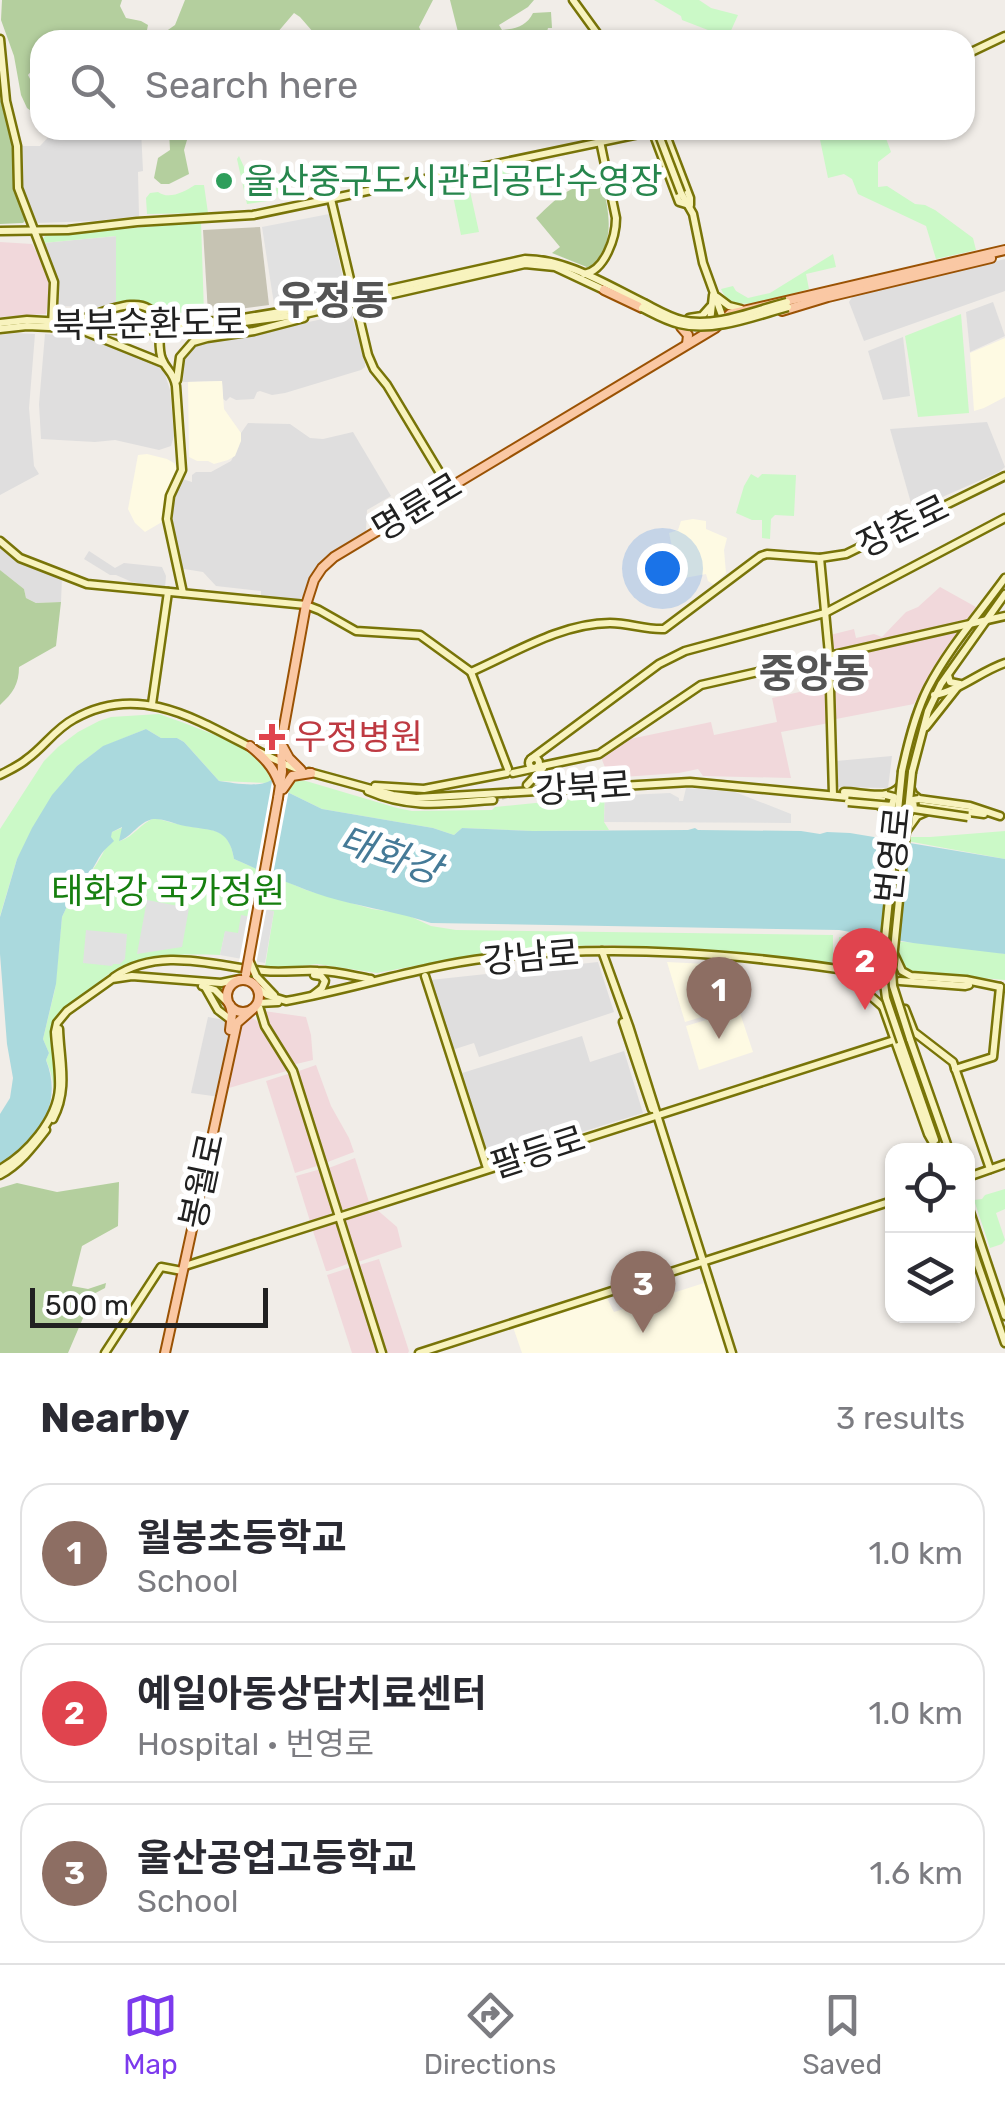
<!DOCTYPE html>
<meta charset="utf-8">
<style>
body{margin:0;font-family:Rubik,"Noto Sans KR",sans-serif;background:#f2f2f3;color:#2b2b33}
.controls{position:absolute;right:30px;bottom:30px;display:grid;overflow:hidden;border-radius:20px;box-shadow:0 2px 8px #0004}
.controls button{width:90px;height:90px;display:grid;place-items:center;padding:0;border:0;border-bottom:2px solid #e1e1e2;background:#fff;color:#2b2b33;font:50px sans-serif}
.scale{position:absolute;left:30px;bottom:25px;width:238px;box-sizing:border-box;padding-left:10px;border:5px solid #212121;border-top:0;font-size:28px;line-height:35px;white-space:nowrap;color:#212121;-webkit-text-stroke:8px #fff;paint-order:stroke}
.you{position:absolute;left:662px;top:568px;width:35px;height:35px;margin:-25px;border:8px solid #fff;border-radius:50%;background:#1a73e8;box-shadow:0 0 0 15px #1a73e833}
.badge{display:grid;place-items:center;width:65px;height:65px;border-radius:50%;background:#7c3aed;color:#fff;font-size:32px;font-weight:700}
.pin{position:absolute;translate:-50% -82px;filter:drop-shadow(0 2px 5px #0008)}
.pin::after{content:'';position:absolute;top:52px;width:35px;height:30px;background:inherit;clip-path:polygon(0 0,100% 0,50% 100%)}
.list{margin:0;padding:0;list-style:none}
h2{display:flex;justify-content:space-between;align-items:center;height:130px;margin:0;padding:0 40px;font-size:42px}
h2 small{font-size:32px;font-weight:400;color:#7c7c81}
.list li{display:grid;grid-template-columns:65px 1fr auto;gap:30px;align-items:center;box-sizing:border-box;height:140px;margin:0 20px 20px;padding:0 20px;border:2px solid #e1e1e2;border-radius:30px}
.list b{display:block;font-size:38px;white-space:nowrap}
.list p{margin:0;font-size:32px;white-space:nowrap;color:#7c7c81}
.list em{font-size:32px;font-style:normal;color:#7c7c81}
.icon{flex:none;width:55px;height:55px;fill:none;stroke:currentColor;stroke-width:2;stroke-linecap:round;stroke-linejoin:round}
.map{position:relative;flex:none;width:1005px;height:1353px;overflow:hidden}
.search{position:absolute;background:#fff;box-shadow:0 2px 8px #0004;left:30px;right:30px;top:30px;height:110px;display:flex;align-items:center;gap:25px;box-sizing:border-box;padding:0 35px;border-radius:30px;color:#7c7c81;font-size:38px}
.sheet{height:610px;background:#fff}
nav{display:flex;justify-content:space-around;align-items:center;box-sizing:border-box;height:140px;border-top:2px solid #e1e1e2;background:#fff;font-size:28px;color:#7c7c81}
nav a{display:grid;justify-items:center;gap:5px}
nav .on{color:#7c3aed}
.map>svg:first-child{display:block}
.residential{fill:#dfdede}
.commercial{fill:#f1d8db}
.education{fill:#fefae3}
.construction{fill:#c6c3b3}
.forest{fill:#b4cf9e}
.park{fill:#cbf9c7}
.parking{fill:#e1e1e1}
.water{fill:#aad9dd}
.pier{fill:#fff}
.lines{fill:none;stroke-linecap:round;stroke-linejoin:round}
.secondary-tunnel{stroke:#c7c4c0;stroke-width:6;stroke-dasharray:6 3;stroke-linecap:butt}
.secondary-casing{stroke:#787408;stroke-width:11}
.primary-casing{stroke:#9a5204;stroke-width:12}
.secondary{stroke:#f8f3be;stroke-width:6}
.primary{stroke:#fac8a4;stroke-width:8}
.secondary-bridge-casing{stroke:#787408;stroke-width:11;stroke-linecap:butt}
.primary-bridge-casing{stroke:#9a5204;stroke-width:12;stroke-linecap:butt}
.secondary-bridge{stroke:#f8f3be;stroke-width:6}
.primary-bridge{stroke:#fac8a4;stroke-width:8}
.leisure-dot{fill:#2e9e5b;stroke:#fff;stroke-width:4}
.health-dot{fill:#e0444e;stroke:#fff;stroke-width:4}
.labels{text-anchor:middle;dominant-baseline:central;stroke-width:10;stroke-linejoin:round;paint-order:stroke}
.leisure-label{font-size:35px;fill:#27864d;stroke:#fff;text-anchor:start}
.street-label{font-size:35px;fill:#212121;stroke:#fff}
.health-label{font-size:35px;fill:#be3a42;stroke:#fff;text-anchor:start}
.park-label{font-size:35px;fill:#167f0f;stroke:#fff}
.water-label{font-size:38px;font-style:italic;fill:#457a97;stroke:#fff}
.quarter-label{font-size:40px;font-weight:bold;fill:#545454;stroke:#fff}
</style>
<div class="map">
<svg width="1005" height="1353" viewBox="0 0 1005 1353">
<rect width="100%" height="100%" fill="#f1ede8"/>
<g class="residential">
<path d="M55,130H141L143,171L138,172L139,216L95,221L36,223L29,208L21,179L22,146H40Z"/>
<path d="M117,236L116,304L97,307L54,306L55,287L40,249L43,243Z"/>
<path d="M1005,259V291L864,341L849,302L853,296Z"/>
<path d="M993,302L1005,336L970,352L966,312Z"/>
<path d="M351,313L365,363V367L361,370L285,393L272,395L260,391L257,392L254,399L236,400L230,397L226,401L223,399L222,381L183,382L184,359L190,350L199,345Z"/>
<path d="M16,333L35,334L29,408L34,466L39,474L0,495V335Z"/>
<path d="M45,334L83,337L101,342L153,363L164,371L170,390L174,436L171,446L159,450L115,440L95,442L41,439L39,404Z"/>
<path d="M903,337L910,396L883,400L868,351Z"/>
<path d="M987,422L1005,467L999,472L913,510L890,429Z"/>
<path d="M248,423L290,424L310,438L323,439L353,432L391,496L367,510L366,531L323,562L310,576L303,596L297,602L261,598V591L216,586L203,572L178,568L171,541L168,503L179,478L192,482V475L196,472H211L231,461L238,447L241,433Z"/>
<path d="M0,547L18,561L62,577L61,602L36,603L26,598L24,589L0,570Z"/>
<path d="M89,551L115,568L124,563L162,567L166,576L165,588L132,582L116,575H110L84,559Z"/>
<path d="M892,756L888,788L838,787L836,761Z"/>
<path d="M598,962L614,1012L479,1057L474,1043L452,1050L430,980Z"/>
<path d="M208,1017L236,1022L220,1097L191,1093Z"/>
<path d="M582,1036L590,1062L624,1051L643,1113L492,1160L488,1158L462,1073Z"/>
</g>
<g class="commercial">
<path d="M0,242L32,244L45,268L50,287L46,314L0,317Z"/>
<path d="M940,587L976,607L934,667L914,704L836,719L830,635L854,629L856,638L874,634L882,637L906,612L918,607Z"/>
<path d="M827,686L829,723L781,732L791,778L703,776L698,769L679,773L609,778L601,757L630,739L711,722L714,735L777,722L772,698Z"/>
<path d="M264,1011L306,1017L311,1035L313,1060L292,1065L261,1013Z"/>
<path d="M251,1017L261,1024L290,1070L229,1088L227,1087L238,1024Z"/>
<path d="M316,1065L331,1106L349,1138L354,1152L325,1163L296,1072Z"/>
<path d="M291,1073L320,1165L295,1173L266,1081Z"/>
<path d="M355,1158L369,1202L341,1210L326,1169Z"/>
<path d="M321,1169L333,1210L328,1216L310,1221L296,1176Z"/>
<path d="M375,1208L397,1227L402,1247L355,1263L343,1219Z"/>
<path d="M331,1222L339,1225L350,1263L328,1271H326L312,1228Z"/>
<path d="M379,1259L409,1351L408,1353H384L356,1266Z"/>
<path d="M352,1267L378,1353H352L327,1275Z"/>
</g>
<g class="education">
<path d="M1005,338V397L984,408L974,411L970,353Z"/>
<path d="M222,381L224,409L241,433V441L235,456L228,460L214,464L208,461H197L189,457L188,382Z"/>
<path d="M147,454L167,459L174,463L179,472L167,519L145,532L135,523L128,509L138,455Z"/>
<path d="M693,519L706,521V529L727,538L724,550L726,573L714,585L708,581L706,574L679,579L669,533L678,530L681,521Z"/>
<path d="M667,962L726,965L738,1006L685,1022Z"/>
<path d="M739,1010L753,1052L699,1070L686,1026Z"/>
<path d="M704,1283L726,1353H522L513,1327L607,1298L614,1312Z"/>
</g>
<path class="construction" d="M260,227L269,305L208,313L203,230Z"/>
<g class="forest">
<path d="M2,0H122L120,6L126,18L141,21L148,25L145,40H40V61L28,75C35,88 38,97 34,113L27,108L21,95L14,56L1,20Z"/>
<path d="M185,0H433L419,27L424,37L422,40H320L300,17L294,13L277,33L264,40H158V37L175,25Z"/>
<path d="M450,0H534L528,7L499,25L502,30C515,29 527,26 533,13L551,12L552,28H548L545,39C536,41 532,36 525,31H510L506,40H479L475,32L464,35L458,32Z"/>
<path d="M0,98L13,147V181L25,221L23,223L0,224Z"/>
<path d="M169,130H190L184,150L189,174L169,184H161L154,178L158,158L170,150Z"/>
<path d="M602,181C609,214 617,243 589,268L552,253L560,247L536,218C561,194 567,187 602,181Z"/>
<path d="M0,570L24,589L26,598L36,603L61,602L56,646L19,667C19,684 13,693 0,705Z"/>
<path d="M119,1182L118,1226L82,1246L72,1286L88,1289L106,1283L105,1288L86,1298L83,1318L68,1353H0V1188L17,1183L57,1192Z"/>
</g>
<g class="park">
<path d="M654,0H699L711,8L738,15L729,35L726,37L682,20L681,16Z"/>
<path d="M818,130H883L891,152L878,162V187L887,186L915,204L925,205L935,210L973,238L976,250L936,259L926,226L858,194L852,179L844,174L828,178Z"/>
<path d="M239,156L244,167L257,172L263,170L274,188H280L275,200L247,204L237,159Z"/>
<path d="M505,168L509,173L468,182L479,232L461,235L451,186L430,189L432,184Z"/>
<path d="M195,185H204L208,213L147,214L146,198L150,193L158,192C169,200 184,192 195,185Z"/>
<path d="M201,222L204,313L164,318C153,298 135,301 116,304V236L43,243L42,240L45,236Z"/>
<path d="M833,254L836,267L806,274L809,289C786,295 732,319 721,289L733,286L736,291L748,298L770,293Z"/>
<path d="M961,314L969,413L918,417L905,336Z"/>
<path d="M751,474L758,478L762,474L796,475L794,516L775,515L771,519L770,539L762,538V520H752L736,513L744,486Z"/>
<path d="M159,714C190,725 221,736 250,752C270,763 281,781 306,781L397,808L412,811L492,810L495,807L605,796L604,822L609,830L533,831L462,828L454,835L433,828L322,809L269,783L219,781L184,742L177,738H161L146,729L102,747L77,766L17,859L0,916V829L44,761L58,747L78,732L99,721L111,717Z"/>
<path d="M155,818C166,821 176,824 187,826C212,831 229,826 234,859L306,890L372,909L405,914L431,926L456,930L833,935V961L831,963L681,948L611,945L534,947L467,956L377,973L317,964L276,969L265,967L274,911L238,934L225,932L220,955C190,954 153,953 124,965C102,975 73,1005 57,1023V1093L51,1104C56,1088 52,1074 46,1060L49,1053L43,1039L55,989L62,917L76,887C90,879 108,847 112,832L124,827L120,841C134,837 140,823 155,818Z"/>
<path d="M1005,831V859L885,837H930Z"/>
<path d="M839,937L958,946L1005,954V980L842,966L839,962Z"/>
<path d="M1005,1189V1209L996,1213L1005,1240L1002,1244L990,1248L974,1200L982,1199L985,1195Z"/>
</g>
<g class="parking">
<path d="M329,214L345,288L274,304L262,227Z"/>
<path d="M686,788L735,792L791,814V823L604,822L605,796L670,793L679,798V801H683Z"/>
<path d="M147,900L189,908L182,947L137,954Z"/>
<path d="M260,908L274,911L265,963L220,955L225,931L238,933L241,915L258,918Z"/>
<path d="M86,930L127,934L125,959L120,964H113L112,966L83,963Z"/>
</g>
<path class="water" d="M146,729L161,738H177L184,742L219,781C235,783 262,789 274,778L277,787L322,809L433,828L454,835L462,828L533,831L688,830L695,828L698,830L801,831L820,834L827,832L850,833L1005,859V954L913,943L839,930L431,923C400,913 369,908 338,900C302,890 268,874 234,859C229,826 210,831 185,826C175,824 162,818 153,819C138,822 132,837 119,841L122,827L112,832L111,837L114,841C110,845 105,849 102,853C93,866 90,879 76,887L62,917L56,984L43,1039L49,1053L46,1060C64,1106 37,1140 0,1165V1114L10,1098L13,1078L7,1044L0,954V917L17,859L32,828L52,795L77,766L103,746Z"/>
<path class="pier" d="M273,776L291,779L256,965L259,977L232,973L239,962Z"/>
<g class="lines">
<g class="secondary-tunnel">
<path d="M493,800L515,792"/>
<path d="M871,977L900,981"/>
</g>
<g class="secondary-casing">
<g id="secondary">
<path d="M573,0L602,40"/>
<path d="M0,39L6,101L17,146L18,188L54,282L52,327"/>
<path d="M965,55L1005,36"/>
<path d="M652,130L679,202L689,205"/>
<path d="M664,130L690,198V205"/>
<path d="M681,193L693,214L703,263L724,321"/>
<path d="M331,199L368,355L374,369L387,385L449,488"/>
<path d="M0,231L68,230L137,222L253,215L658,130"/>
<path d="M584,274C605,271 616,237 616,218L600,141"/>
<path d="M717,297L729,306L741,309"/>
<path d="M689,318L702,316L710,307"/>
<path d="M70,322C92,319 144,287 157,319C162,332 157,347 162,359C166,370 174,372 176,386L182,470L170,496L167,519L183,593"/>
<path d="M710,322L713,295"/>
<path d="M0,323L27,320L137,326"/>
<path d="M197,323L243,318L304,308L525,259C567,259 607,285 644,303"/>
<path d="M198,328L305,314L525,264L555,267L604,290"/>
<path d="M0,329L27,326L137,331"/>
<path d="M86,332L163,363"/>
<path d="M177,380L180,357L193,342L207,338L254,331L304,318"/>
<path d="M0,541L20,558L87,584L306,605L319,610L356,631L420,635L471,672C514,653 562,623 610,623C629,623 646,630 664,629L761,556L767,554L820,558L846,554L1005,476"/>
<path d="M820,558L829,654L833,795"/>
<path d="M471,672L508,769"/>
<path d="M934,695C959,691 981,671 1005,663"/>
<path d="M152,704L168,592"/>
<path d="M926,727L960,684L950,682L948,675"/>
<circle cx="534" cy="763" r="5"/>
<path d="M531,759L659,664L685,651L825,613L1005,518"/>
<path d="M537,767L599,754L701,685L1005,616"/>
<path d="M902,771C908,743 915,714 928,688C948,649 979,614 1005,578"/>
<path d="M309,772L393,795L416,798L690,782L890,801"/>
<path d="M912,772L928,711L941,684L1005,594"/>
<path d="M513,773L536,768"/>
<path d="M0,775C9,770 19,766 27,759C44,747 55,729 74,719C154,673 225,742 297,769"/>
<path d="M527,785L543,768"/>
<path d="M375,786L424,789L507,773"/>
<path d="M910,787L913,794L919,799L970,806L1000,816"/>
<path d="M368,791C412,810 447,803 493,800"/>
<path d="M844,792C863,792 888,802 901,785"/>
<path d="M879,805L889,814L895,832"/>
<path d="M917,805L984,814"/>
<path d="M907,830L917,816L926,812"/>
<path d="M602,951L629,1026L732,1353"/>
<path d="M894,954L902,971L911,976L966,980L1000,987"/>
<path d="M840,969L883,1007"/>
<path d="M858,970L871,965L883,948"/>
<path d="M256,976L274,995"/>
<path d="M425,976L487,1168"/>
<path d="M114,977C160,946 214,966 264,971C282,973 300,970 318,971C336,971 354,976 371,979"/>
<path d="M900,981L965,986L969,985"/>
<path d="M202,986L215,990L229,1004"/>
<path d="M256,986L267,995L286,1001C354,989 420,966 489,958C616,943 746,954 871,974"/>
<path d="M205,987L218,1010L231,1020"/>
<path d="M313,995L322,988L325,981L321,976L314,975"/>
<path d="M278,1002L258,1003L265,1026L293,1071L382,1353"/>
<path d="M623,1022L652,1109"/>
<path d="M910,1039L949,1150"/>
<path d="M901,1042L935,1140"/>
<path d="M955,1069L993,1057L1000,987"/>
<path d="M53,1119C69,1089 60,1061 59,1029"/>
<path d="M937,1150L928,1134L883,1007L905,1009L914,1032L953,1062L990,1169"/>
<path d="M0,1169C27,1154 57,1120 59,1088C60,1070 56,1050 55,1032L57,1023L67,1011L112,979L132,976L221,983L240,979"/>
<path d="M0,1175C19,1165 33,1147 46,1130"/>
<path d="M968,1177L1005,1164"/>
<path d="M968,1206L1005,1316"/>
<path d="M968,1236L1005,1343"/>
<path d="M185,1266L894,1040"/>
<path d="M105,1353L161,1267L182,1271"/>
<path d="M419,1353L892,1201"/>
</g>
</g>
<g class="primary-casing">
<g id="primary">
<path d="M604,290L642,308"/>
<path d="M782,311L828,297L991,258"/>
<path d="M681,327L688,335L687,344"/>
<path d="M250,746C263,757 273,766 279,783"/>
<path d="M283,747L289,758L301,770"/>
<path d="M283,789L292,776L311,773"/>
<path d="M278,798L282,772L281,743L306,605L314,580L322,568L334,557L715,328L730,314L1005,250"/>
<circle cx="243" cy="996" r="16"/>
<path d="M230,1005L232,1014L230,1030"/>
<path d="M165,1353L237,1023L253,1009"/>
</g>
</g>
<use href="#secondary" class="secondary"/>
<use href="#primary" class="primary"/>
<g class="secondary-bridge-casing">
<g id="secondary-bridge">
<path d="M657,130L681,193"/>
<path d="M644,303C656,309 669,317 682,320C715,328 755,310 787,302"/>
<path d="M642,308C654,314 666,321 679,324C714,333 755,316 788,307"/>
<path d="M137,326L197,323"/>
<path d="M137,331L198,328"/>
<path d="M919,799L913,800L914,809L968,817"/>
<path d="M848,802L892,806L894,797L886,795"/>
<path d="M249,960L256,976"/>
<path d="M910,1039L893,986L892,969L912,772"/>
<path d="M901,1042L886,998L882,968L902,771"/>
</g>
</g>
<g class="primary-bridge-casing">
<path id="primary-bridge" d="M246,974L278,798"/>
</g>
<use href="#secondary-bridge" class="secondary-bridge"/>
<use href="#primary-bridge" class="primary-bridge"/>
</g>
<circle class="leisure-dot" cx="224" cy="181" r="10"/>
<path class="health-dot" d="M267 722h10v10h10v10h-10v10h-10v-10h-10v-10h10z"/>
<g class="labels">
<g class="leisure-label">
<text x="244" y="181">울산중구도시관리공단수영장</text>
</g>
<g class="street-label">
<text transform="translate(149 324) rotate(-1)">북부순환도로</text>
<text transform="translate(417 507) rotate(-31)">명륜로</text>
<text transform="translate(903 526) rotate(-26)">장춘로</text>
<text transform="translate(583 788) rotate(-4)">강북로</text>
<text transform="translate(893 855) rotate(-84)">번영로</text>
<text transform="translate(531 957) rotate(-5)">강남로</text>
<text transform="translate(538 1152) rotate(-18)">팔등로</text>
<text transform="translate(202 1181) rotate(-78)">봉월로</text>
</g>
<g class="health-label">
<text x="294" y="737">우정병원</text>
</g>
<g class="park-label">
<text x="168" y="891">태화강 국가정원</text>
</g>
<g class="water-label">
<text transform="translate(390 855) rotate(19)">태화강</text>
</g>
<g class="quarter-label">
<text x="333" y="300">우정동</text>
<text x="814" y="673">중앙동</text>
</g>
</g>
</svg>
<div class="controls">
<button><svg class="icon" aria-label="locate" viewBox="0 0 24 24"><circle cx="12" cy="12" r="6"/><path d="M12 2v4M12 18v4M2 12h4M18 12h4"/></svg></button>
<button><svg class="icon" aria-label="layers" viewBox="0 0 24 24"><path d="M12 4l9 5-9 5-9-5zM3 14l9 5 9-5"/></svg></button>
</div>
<div class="scale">500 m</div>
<div class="you"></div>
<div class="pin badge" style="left:719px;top:1039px;background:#8d6e63">1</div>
<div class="pin badge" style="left:865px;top:1010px;background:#e0444e">2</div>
<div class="pin badge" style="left:643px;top:1333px;background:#8d6e63">3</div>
<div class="search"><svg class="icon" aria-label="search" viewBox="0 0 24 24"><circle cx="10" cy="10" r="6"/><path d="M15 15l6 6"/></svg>Search here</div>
</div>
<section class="sheet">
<h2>Nearby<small>3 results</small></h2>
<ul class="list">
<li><span class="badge" style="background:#8d6e63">1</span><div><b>월봉초등학교</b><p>School</p></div><em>1.0 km</em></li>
<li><span class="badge" style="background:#e0444e">2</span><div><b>예일아동상담치료센터</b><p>Hospital · 번영로</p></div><em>1.0 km</em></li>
<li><span class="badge" style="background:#8d6e63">3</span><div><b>울산공업고등학교</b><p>School</p></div><em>1.6 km</em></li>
</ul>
</section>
<nav>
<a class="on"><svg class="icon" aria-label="map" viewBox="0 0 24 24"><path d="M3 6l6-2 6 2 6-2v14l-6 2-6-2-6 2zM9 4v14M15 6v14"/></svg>Map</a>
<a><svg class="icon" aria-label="directions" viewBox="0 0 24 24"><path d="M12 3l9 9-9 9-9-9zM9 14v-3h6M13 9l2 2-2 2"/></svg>Directions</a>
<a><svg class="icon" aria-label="saved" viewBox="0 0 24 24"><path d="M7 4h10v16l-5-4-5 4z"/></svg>Saved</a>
</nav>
